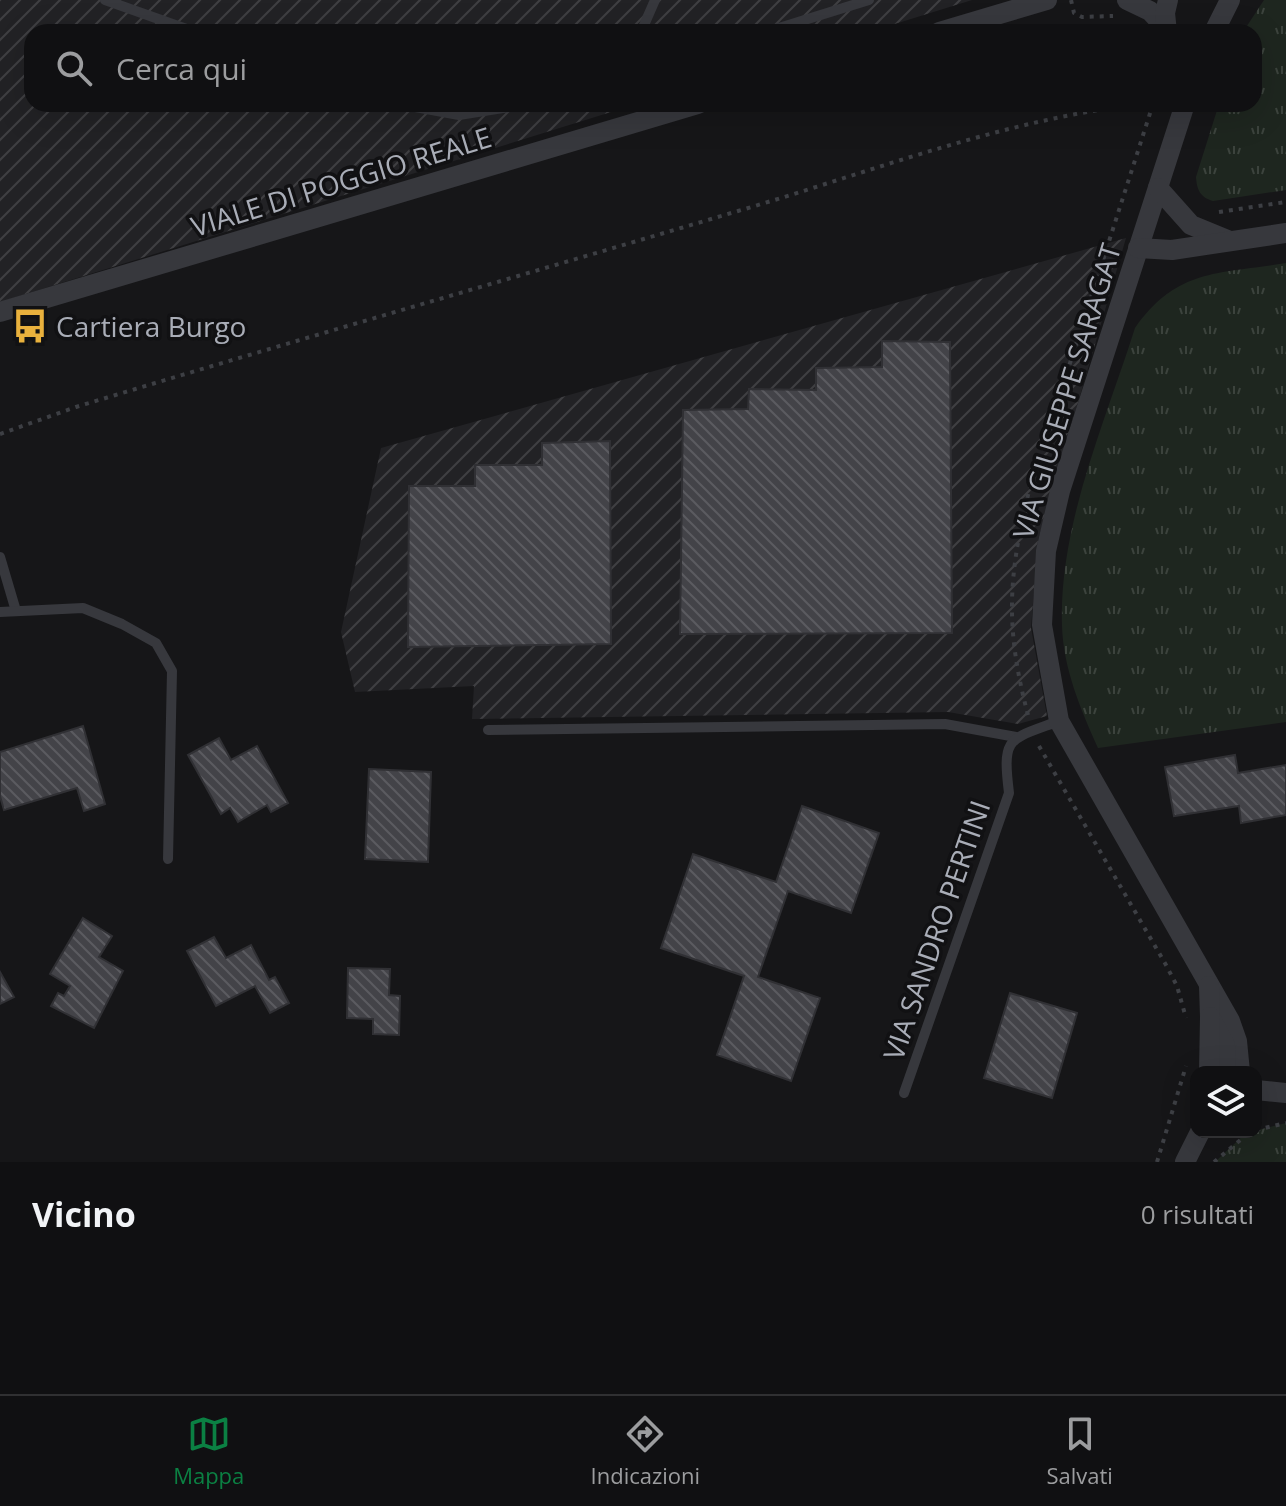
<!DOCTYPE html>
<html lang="it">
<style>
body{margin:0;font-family:"Open Sans",sans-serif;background:#19191b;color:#f1f3f6}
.controls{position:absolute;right:24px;bottom:24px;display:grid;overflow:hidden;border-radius:16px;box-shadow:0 8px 32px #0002}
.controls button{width:72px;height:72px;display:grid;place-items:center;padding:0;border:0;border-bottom:2px solid #303032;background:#101012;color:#f1f3f6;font:40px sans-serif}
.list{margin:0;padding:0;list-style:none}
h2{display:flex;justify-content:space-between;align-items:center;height:104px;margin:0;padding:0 32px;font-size:34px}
h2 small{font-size:26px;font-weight:400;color:#9c9d9f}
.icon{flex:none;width:44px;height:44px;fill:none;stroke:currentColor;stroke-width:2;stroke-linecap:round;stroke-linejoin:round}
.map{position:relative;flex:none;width:1286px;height:1162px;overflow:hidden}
.search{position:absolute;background:#101012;box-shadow:0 8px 32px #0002;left:24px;right:24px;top:24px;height:88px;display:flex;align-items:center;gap:20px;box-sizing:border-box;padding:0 28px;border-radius:24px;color:#9c9d9f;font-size:30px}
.sheet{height:232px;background:#101012}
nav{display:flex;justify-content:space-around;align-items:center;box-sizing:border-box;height:112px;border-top:2px solid #303032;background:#101012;font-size:22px;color:#9c9d9f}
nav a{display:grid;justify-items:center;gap:4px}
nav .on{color:#0b8043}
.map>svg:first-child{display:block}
.industrial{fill:url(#industrial-furrows)}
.park{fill:url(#park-tufts)}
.building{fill:url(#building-back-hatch);stroke:#303034;stroke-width:2}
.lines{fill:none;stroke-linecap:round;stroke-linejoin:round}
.path{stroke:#3d3f44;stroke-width:4;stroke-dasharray:4 6;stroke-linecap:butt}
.service{stroke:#37383d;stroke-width:10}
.minor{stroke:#37383d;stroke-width:20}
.labels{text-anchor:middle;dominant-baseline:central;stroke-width:7;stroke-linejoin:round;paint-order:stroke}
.street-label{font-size:28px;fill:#a9adb7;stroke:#111113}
.poi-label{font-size:28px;fill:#a9adb7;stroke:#111113;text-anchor:start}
</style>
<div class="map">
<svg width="1286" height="1162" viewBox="0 0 1286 1162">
<defs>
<pattern id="industrial-furrows" width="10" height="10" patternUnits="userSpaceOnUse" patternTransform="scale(2)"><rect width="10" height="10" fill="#222225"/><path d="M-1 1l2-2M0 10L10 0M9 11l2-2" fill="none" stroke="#3f3f42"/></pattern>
<pattern id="park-tufts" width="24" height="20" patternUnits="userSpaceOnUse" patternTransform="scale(2)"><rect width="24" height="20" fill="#1e261f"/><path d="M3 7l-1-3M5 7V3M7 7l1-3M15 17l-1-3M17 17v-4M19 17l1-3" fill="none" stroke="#3c433d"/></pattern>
<pattern id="building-back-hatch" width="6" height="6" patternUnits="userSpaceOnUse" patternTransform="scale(2)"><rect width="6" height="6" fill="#434348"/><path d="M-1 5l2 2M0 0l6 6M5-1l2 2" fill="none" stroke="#5b5b60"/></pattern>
</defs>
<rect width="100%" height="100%" fill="#161618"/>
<g class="industrial">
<path d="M0,0H972L869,32H32V104H637L0,302Z"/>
<path d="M1126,238L1038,540L1031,628L1047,716L1018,724L948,712L472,719L474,686L355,692L341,632L381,448Z"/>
</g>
<g class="park">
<path d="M1264,0H1286V190L1213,201C1200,197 1197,190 1196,177L1219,104H1254V32H1243Z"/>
<path d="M1286,263V722L1098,748C1081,710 1063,668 1062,625C1059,524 1105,423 1135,328C1177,268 1219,274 1286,263Z"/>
<path d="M1286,1123V1162H1215L1246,1133Z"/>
</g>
<g class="building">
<path d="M882,341L950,342L952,633L680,634L683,410L748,409L749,389L816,390V368L882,367Z"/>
<path d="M610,441L611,644L408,647L409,486H475V465H542V443Z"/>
<path d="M83,726L105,804L84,811L77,788L4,810L0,796V752Z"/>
<path d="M219,738L231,760L257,746L288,803L271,812L267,805L238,822L230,808L221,814L188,755Z"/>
<path d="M1235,755L1238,773L1286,765V815L1241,823L1239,806L1174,816L1165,767Z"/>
<path d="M369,769L431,772L428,862L365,859Z"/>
<path d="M802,806L879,833L851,913L788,891L758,977L820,998L791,1081L717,1055L744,976L661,948L693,854L776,882Z"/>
<path d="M83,918L112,936L99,957L123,971L94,1028L51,1006L58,993L64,996L70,986L50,974Z"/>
<path d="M214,937L226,958L251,945L269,980L275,977L289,1003L270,1013L255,986L216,1006L187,951Z"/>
<path d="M348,968L390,969L389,995L400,996L399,1035L373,1034V1019L347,1018Z"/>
<path d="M0,972L14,997L0,1004Z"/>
<path d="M1010,993L1077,1013L1052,1098L984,1078Z"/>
</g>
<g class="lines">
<g class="path">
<path d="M1071,0L1074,13L1082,17L1113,16"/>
<path d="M1219,212L1286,202"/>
<path d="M0,434L76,407C296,340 517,277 738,211C871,172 1002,120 1141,104"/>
<path d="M1028,715C1005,628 1008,577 1029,491L1153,104"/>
<path d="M1039,746L1166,965L1177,986L1186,1018"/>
<path d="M1256,1130L1286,1123"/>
<path d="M1157,1162L1186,1066"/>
<path d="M1214,1162L1250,1132"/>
</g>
<g class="service">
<path d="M105,0L195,32"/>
<path d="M641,32L655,0"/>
<path d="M766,32L869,0"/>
<path d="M399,104L459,115L529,104"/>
<path d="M0,557L16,611"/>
<path d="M0,612L83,608L122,624L156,643L172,671L168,859"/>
<path d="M488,730L945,724L1016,737"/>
<path d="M904,1093L1009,793C1002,736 1008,740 1059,721"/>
</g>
<g class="minor">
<path d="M1127,0L1150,11L1165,27"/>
<path d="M939,32L1047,0"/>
<path d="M1167,32L1165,13L1168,0"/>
<path d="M1214,32L1230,0"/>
<path d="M1185,104L1060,491L1046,551L1042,625L1059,721L1230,1021L1237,1041L1240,1072"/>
<path d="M1158,188L1191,225L1230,241"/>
<path d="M1138,248L1172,250L1286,233"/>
<path d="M0,312L698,104"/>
<path d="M1209,986L1210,1017L1225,1045L1226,1072"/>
<path d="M1209,1072L1210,1017"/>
<path d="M1256,1090L1286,1093"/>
<path d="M1185,1162L1200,1132"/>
</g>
</g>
<defs>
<g id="bus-bare" transform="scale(2.76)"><path d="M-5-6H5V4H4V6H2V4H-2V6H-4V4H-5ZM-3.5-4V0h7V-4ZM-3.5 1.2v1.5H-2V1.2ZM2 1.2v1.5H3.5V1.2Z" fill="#e9b13d" stroke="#111113" stroke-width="2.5" paint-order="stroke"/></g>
</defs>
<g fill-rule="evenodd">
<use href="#bus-bare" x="30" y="326"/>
</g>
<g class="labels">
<g class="street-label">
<text transform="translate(341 181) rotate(-17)">VIALE DI POGGIO REALE</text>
<text transform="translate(1066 391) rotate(-73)">VIA GIUSEPPE SARAGAT</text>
<text transform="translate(936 930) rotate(-71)">VIA SANDRO PERTINI</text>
</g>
<g class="poi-label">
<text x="56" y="326">Cartiera Burgo</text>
</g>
</g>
</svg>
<div class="controls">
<button><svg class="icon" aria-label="layers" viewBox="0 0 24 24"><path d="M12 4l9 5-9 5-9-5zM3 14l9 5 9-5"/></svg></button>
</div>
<div class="search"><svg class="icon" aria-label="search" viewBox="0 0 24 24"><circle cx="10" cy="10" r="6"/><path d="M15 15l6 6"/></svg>Cerca qui</div>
</div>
<section class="sheet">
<h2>Vicino<small>0 risultati</small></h2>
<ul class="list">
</ul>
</section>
<nav>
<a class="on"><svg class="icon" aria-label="map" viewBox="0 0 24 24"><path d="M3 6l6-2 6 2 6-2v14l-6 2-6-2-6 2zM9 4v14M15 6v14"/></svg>Mappa</a>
<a><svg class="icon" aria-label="directions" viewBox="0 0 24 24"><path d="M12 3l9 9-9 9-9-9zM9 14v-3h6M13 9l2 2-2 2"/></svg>Indicazioni</a>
<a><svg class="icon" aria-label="saved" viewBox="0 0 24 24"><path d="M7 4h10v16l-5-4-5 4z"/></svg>Salvati</a>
</nav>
